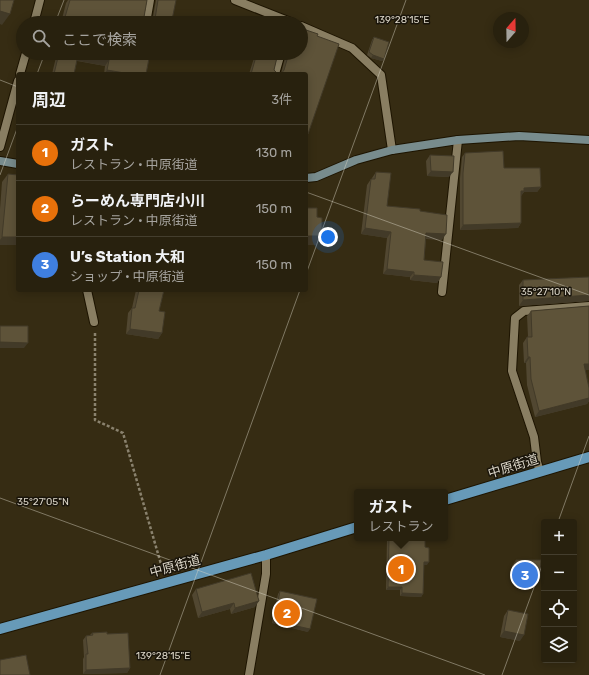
<!DOCTYPE html>
<html lang="ja">
<meta charset="utf-8">
<style>
body{margin:0;font-family:Rubik,"Noto Sans JP",sans-serif;background:#342e1c;color:#f1f3f6}
.controls{position:absolute;right:12px;bottom:12px;display:grid;overflow:hidden;border-radius:4px;box-shadow:0 2px 10px #0003}
.controls button{width:36px;height:36px;display:grid;place-items:center;padding:0;border:0;border-bottom:1px solid #443e2e;background:#28210e;color:#f1f3f6;font:20px sans-serif}
.compass{position:absolute;left:493px;top:12px;width:36px;height:36px;border-radius:50%;background:#28210e;box-shadow:0 2px 10px #0003;rotate:20deg}
.you{position:absolute;left:328px;top:237px;width:14px;height:14px;margin:-10px;border:3px solid #fff;border-radius:50%;background:#1a73e8;box-shadow:0 0 0 6px #1a73e833}
.badge{display:grid;place-items:center;width:26px;height:26px;border-radius:50%;background:#8c9099;color:#fff;font-size:13px;font-weight:700}
.pin{position:absolute;translate:-50% -50%;border:2px solid #fff;box-shadow:0 1px 4px #0006}
.popup{position:absolute;left:354px;top:489px;width:94px;height:52px;box-sizing:border-box;display:grid;place-content:center;border-radius:4px;background:#28210e;filter:drop-shadow(0 1px 3px #0005);font-size:13px;white-space:nowrap;color:#a5a39e}
.popup b{font-size:15px;color:#f1f3f6}
.popup::after{content:'';position:absolute;left:50%;top:100%;margin-left:-8px;border:8px solid transparent;border-top-color:#28210e}
.list{margin:0;padding:0;list-style:none}
h2{display:flex;justify-content:space-between;align-items:center;height:52px;margin:0;padding:0 16px;font-size:17px}
h2 small{font-size:13px;font-weight:400;color:#a5a39e}
.list li{display:grid;grid-template-columns:26px 1fr auto;gap:12px;align-items:center;box-sizing:border-box;height:56px;padding:0 16px;border-top:1px solid #443e2e}
.list b{display:block;font-size:15px;white-space:nowrap}
.list p{margin:0;font-size:13px;white-space:nowrap;color:#a5a39e}
.list em{font-size:13px;font-style:normal;color:#a5a39e}
.icon{flex:none;width:22px;height:22px;fill:none;stroke:currentColor;stroke-width:2;stroke-linecap:round;stroke-linejoin:round}
.map{position:relative;flex:none;width:589px;height:675px;overflow:hidden}
.search{position:absolute;background:#28210e;box-shadow:0 2px 10px #0003;left:16px;top:16px;width:292px;height:44px;display:flex;align-items:center;gap:10px;box-sizing:border-box;padding:0 14px;border-radius:22px;color:#a5a39e;font-size:15px}
.panel{position:absolute;background:#28210e;box-shadow:0 2px 10px #0003;left:16px;top:72px;width:292px;height:220px;border-radius:4px}
.map>svg:first-child{display:block}
.lines{fill:none;stroke-linecap:round;stroke-linejoin:round}
.lane-casing{stroke:#1d1400;stroke-width:10}
.street-casing{stroke:#1d1400;stroke-width:10}
.secondary-casing{stroke:#1d1400;stroke-width:10}
.primary-casing{stroke:#1d1400;stroke-width:12}
.path{stroke:#8a826e;stroke-width:2.5;stroke-dasharray:3 2;stroke-linecap:butt}
.lane{stroke:#897e62;stroke-width:8}
.street{stroke:#897e62;stroke-width:8}
.secondary{stroke:#788c8d;stroke-width:8}
.primary{stroke:#679ab8;stroke-width:10}
.wall{fill:#514731}
.shaded-wall{fill:#423a28}
.building{fill:#5e5339;stroke:#423a28}
.ticks{fill:none;stroke:#dcd6c8;stroke-width:1;stroke-opacity:0.45}
.labels{text-anchor:middle;dominant-baseline:central;stroke-width:3;stroke-linejoin:round;paint-order:stroke}
.street-label{font-size:13px;fill:#dcd6c8;stroke:#1a150b}
.ticks-label{font-size:10px;text-anchor:middle;fill:#dcd6c8;stroke:#1a150b;stroke-width:3;stroke-linejoin:round;paint-order:stroke}
</style>
<div class="map">
<svg width="589" height="675" viewBox="0 0 589 675">
<rect width="100%" height="100%" fill="#362c13"/>
<g class="lines">
<g class="lane-casing">
<g id="lane">
<path d="M146,23L150,0"/>
<path d="M275,74L281,53"/>
<path d="M442,292L458,140"/>
</g>
</g>
<g class="street-casing">
<g id="street">
<path d="M235,0L293,23"/>
<path d="M34,23L40,0"/>
<path d="M301,26L352,48L381,75L392,150"/>
<path d="M20,74L26,53"/>
<path d="M0,147L18,81"/>
<path d="M87,290L94,322"/>
<path d="M540,472L537,462L534,437L512,371L515,318L524,311L589,306"/>
<path d="M249,675L266,574V555"/>
</g>
</g>
<g class="secondary-casing">
<g id="secondary">
<path d="M0,161L18,164"/>
<path d="M306,178L316,177L356,160L392,150L458,140L519,136L589,140"/>
</g>
</g>
<g class="primary-casing">
<g id="primary">
<path d="M445,500L589,457"/>
<path d="M0,629L266,555L357,527"/>
</g>
</g>
<path class="path" d="M95,333V420L123,433L163,571"/>
<use href="#lane" class="lane"/>
<use href="#street" class="street"/>
<use href="#secondary" class="secondary"/>
<use href="#primary" class="primary"/>
</g>
<g class="wall">
<path d="M68,0H147L144,17L146,21L149,23L152,22L156,0H176L170,23H61L66,3Z"/>
<path d="M303,29L306,74H249L254,58H252L254,53H278L274,70L277,73L281,74L286,54V53H301V31Z"/>
<path d="M374,37L384,59L382,61L371,58L367,55L372,40Z"/>
<path d="M57,53H138L139,55L142,57L145,56V53H159L154,60L149,59L146,74H104L105,66L77,61L74,74H52Z"/>
<path d="M465,153L504,168L541,187L537,192H524L521,196V223L518,228L460,230V178L462,157Z"/>
<path d="M430,155L449,177L427,176L426,161Z"/>
<path d="M376,172L387,206L420,211L442,240L426,239L424,260L441,277L437,283L410,280V277L383,274L387,238L361,234L367,185L371,179H372V178Z"/>
<path d="M8,174L18,175V245H0V209L2,182Z"/>
<path d="M589,277V301L519,306V285L523,280Z"/>
<path d="M136,290H164L159,311L162,333L158,339L126,334L128,313L132,308Z"/>
<path d="M589,306V369L585,370L589,388V401L587,404L535,417L527,385L526,363H524L523,343L527,337H528L527,316L531,311Z"/>
<path d="M387,538H425V547L427,565H424L423,594L421,597L400,596V590H386Z"/>
<path d="M516,560L536,583H512V566Z"/>
<path d="M196,589L255,607L231,614L230,609L198,618L192,595Z"/>
<path d="M280,591L308,632L272,623L278,594Z"/>
<path d="M508,610L520,641L500,637L504,616Z"/>
<path d="M92,633L107,634L130,668L127,673L83,674V659L84,657L83,640L86,636L90,635Z"/>
</g>
<g class="shaded-wall">
<path d="M0,11L10,14L2,25L0,24Z"/>
<path d="M65,17L68,18L64,23H61Z"/>
<path d="M150,53H152L158,55L154,60L146,58Z"/>
<path d="M256,53H257L254,58H252Z"/>
<path d="M78,55L109,60L105,66L74,60Z"/>
<path d="M373,55L384,59L382,61L371,58Z"/>
<path d="M107,70L130,74H104Z"/>
<path d="M431,171L453,172L449,177L427,176Z"/>
<path d="M541,187L537,192H524L521,196H517L524,188Z"/>
<path d="M521,223L518,228L460,230L463,225Z"/>
<path d="M365,228L391,232L387,238L361,234Z"/>
<path d="M426,233L446,234L442,240L422,238Z"/>
<path d="M306,236H322L316,245H306Z"/>
<path d="M2,237H18V245H0V240Z"/>
<path d="M387,269L414,272L410,277L383,274Z"/>
<path d="M414,275L441,277L437,283L410,280Z"/>
<path d="M589,295V301L519,306L523,300Z"/>
<path d="M130,329L162,333L158,339L126,334Z"/>
<path d="M0,342L28,343L24,348H0Z"/>
<path d="M528,357H530L526,363H524Z"/>
<path d="M584,364H589V370H580Z"/>
<path d="M589,398V401L587,404L535,417L539,411Z"/>
<path d="M424,562H429L427,565H422Z"/>
<path d="M516,578H540L536,583H512Z"/>
<path d="M388,587H402L400,590H386Z"/>
<path d="M402,593L423,594L421,597L400,596Z"/>
<path d="M259,601L255,607L231,614L235,608Z"/>
<path d="M234,603L230,609L198,618L202,612Z"/>
<path d="M274,621L310,629L308,632L272,623Z"/>
<path d="M504,631L524,635L520,641L500,637Z"/>
<path d="M130,668L127,673L83,674L86,670Z"/>
</g>
<g class="building">
<path d="M0,0H14L10,14L0,11Z"/>
<path d="M70,0H147L144,17L146,21L149,23L152,22L155,19L158,0H176L173,15L170,23H66L68,18L65,17Z"/>
<path d="M267,18L279,23H265Z"/>
<path d="M303,29L318,34L317,36L339,44L308,134H306V74H251L257,53H278L274,70L277,73L281,74L284,70L289,53H301V31H302Z"/>
<path d="M374,37L389,42L384,59L373,55L369,52Z"/>
<path d="M59,53H138L139,55L142,57L147,55L148,53H150L146,74H130L107,70L109,60L78,55L74,74H54Z"/>
<path d="M152,53H159L158,55Z"/>
<path d="M503,151L504,168H540L541,187L524,188V191H521V223L463,225V173L465,153Z"/>
<path d="M430,155L454,156L453,172L431,171Z"/>
<path d="M376,172L391,173L387,206L420,209V211L447,215L446,234L426,233L424,260L443,262L441,277L414,275V272L387,269L391,232L365,228L371,179H375Z"/>
<path d="M8,174L18,175V237H2Z"/>
<path d="M306,208H317V217L322,218V236H306Z"/>
<path d="M589,277V295L523,300V280Z"/>
<path d="M139,290H164L159,311L165,312L162,333L130,329L132,308H135Z"/>
<path d="M589,306V364H584L589,388V398L539,411L531,379L530,357H528L527,337H532L531,311Z"/>
<path d="M0,326H28V343L0,342Z"/>
<path d="M389,538H425V547L429,548V562H424L423,594L402,593V587H388Z"/>
<path d="M516,560H541L540,578H516Z"/>
<path d="M251,573L259,601L235,608L234,603L202,612L196,589Z"/>
<path d="M280,591L317,599L310,629L274,621Z"/>
<path d="M508,610L528,614L524,635L504,631Z"/>
<path d="M107,632V634L128,633L130,668L86,670V654H88L86,636L93,635L92,633Z"/>
<path d="M26,655L30,675H0V660Z"/>
</g>
<path class="ticks" d="M55,23L64,0M37,74L45,53M0,80L18,87M0,175L18,126M306,192L589,295M306,274L406,0M0,498L485,675M558,522L589,436M160,675L300,290M502,675L544,560"/>
<g class="labels">
<g class="street-label">
<text transform="translate(513 466) rotate(-17)">中原街道</text>
<text transform="translate(175 566) rotate(-15)">中原街道</text>
</g>
</g>
<g class="ticks-label">
<text x="402" y="23">139°28'15"E</text>
<text x="546" y="295">35°27'10"N</text>
<text x="43" y="505">35°27'05"N</text>
<text x="163" y="659">139°28'15"E</text>
</g>
</svg>
<div class="controls">
<button>+</button>
<button>−</button>
<button><svg class="icon" aria-label="locate" viewBox="0 0 24 24"><circle cx="12" cy="12" r="6"/><path d="M12 2v4M12 18v4M2 12h4M18 12h4"/></svg></button>
<button><svg class="icon" aria-label="layers" viewBox="0 0 24 24"><path d="M12 4l9 5-9 5-9-5zM3 14l9 5 9-5"/></svg></button>
</div>
<svg class="compass" viewBox="-18 -18 36 36"><path d="M0-13l5 13h-10z" fill="#e53935"/><path d="M0 13l5-13h-10z" fill="#a5a39e"/></svg>
<div class="you"></div>
<div class="pin badge" style="left:401px;top:569px;background:#e8710a">1</div>
<div class="popup"><b>ガスト</b>レストラン</div>
<div class="pin badge" style="left:287px;top:613px;background:#e8710a">2</div>
<div class="pin badge" style="left:525px;top:575px;background:#3f7fe0">3</div>
<div class="search"><svg class="icon" aria-label="search" viewBox="0 0 24 24"><circle cx="10" cy="10" r="6"/><path d="M15 15l6 6"/></svg>ここで検索</div>
<section class="panel">
<h2>周辺<small>3件</small></h2>
<ul class="list">
<li><span class="badge" style="background:#e8710a">1</span><div><b>ガスト</b><p>レストラン · 中原街道</p></div><em>130 m</em></li>
<li><span class="badge" style="background:#e8710a">2</span><div><b>らーめん専門店小川</b><p>レストラン · 中原街道</p></div><em>150 m</em></li>
<li><span class="badge" style="background:#3f7fe0">3</span><div><b>U’s Station 大和</b><p>ショップ · 中原街道</p></div><em>150 m</em></li>
</ul>
</section>
</div>
